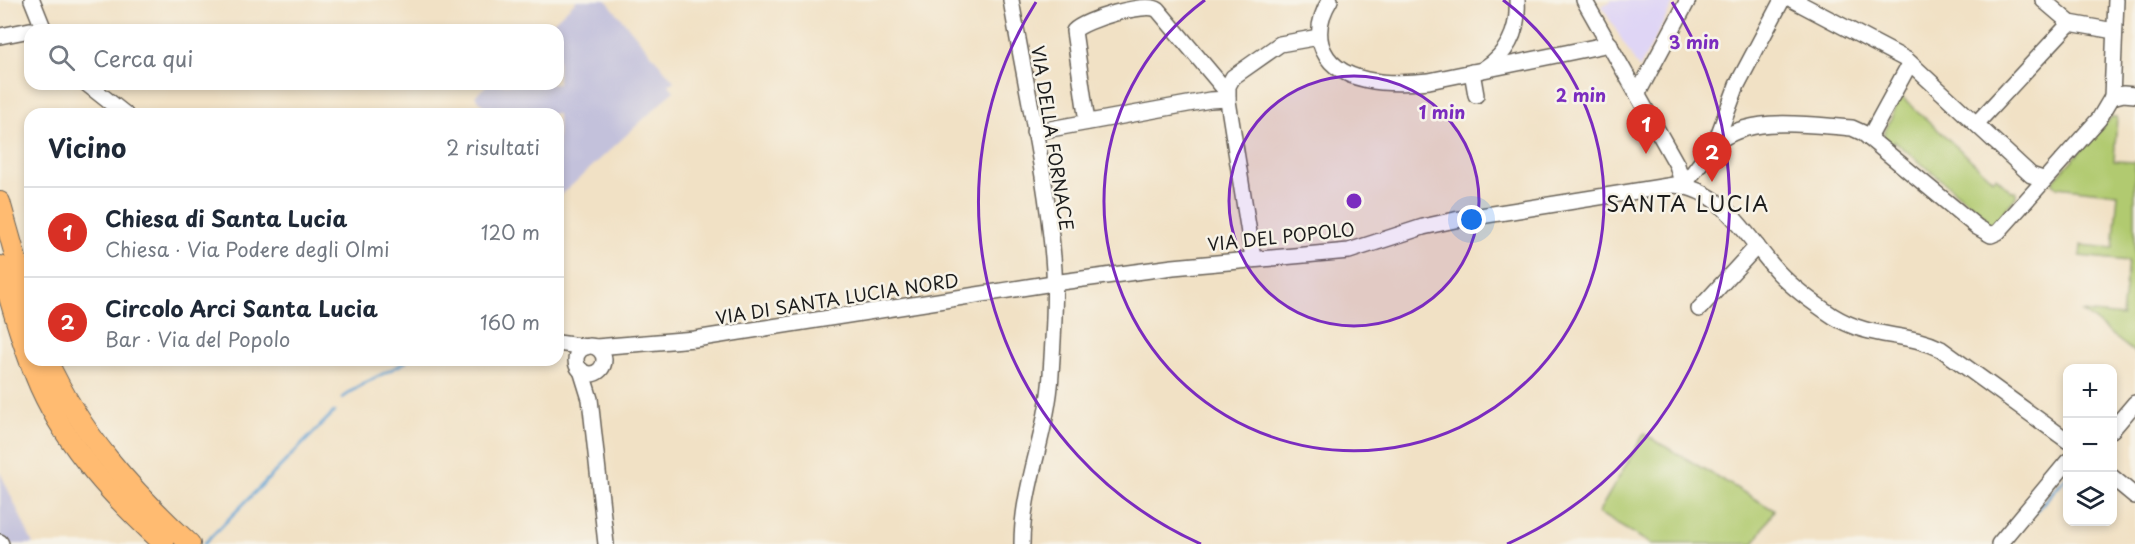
<!DOCTYPE html>
<html lang="it">
<meta charset="utf-8">
<style>
body{margin:0;font-family:"Playpen Sans",sans-serif;background:#f2f2f3;color:#1f2937}
.controls{position:absolute;right:18px;bottom:18px;display:grid;overflow:hidden;border-radius:12px;box-shadow:0 3px 9px #0003}
.controls button{width:54px;height:54px;display:grid;place-items:center;padding:0;border:0;border-bottom:2px solid #e0e1e3;background:#fff;color:#1f2937;font:30px sans-serif}
.you{position:absolute;left:1472px;top:220px;width:21px;height:21px;margin:-15px;border:4px solid #fff;border-radius:50%;background:#1a73e8;box-shadow:0 0 0 9px #1a73e833}
.badge{display:grid;place-items:center;width:39px;height:39px;border-radius:50%;background:#d93025;color:#fff;font-size:20px;font-weight:700}
.pin{position:absolute;translate:-50% -50px;filter:drop-shadow(0 2px 3px #0008)}
.pin::after{content:'';position:absolute;top:32px;width:21px;height:18px;background:inherit;clip-path:polygon(0 0,100% 0,50% 100%)}
.list{margin:0;padding:0;list-style:none}
h2{display:flex;justify-content:space-between;align-items:center;height:78px;margin:0;padding:0 24px;font-size:26px}
h2 small{font-size:20px;font-weight:400;color:#747a83}
.list li{display:grid;grid-template-columns:39px 1fr auto;gap:18px;align-items:center;box-sizing:border-box;height:90px;padding:0 24px;border-top:2px solid #e0e1e3}
.list b{display:block;font-size:22px;white-space:nowrap}
.list p{margin:0;font-size:20px;white-space:nowrap;color:#747a83}
.list em{font-size:20px;font-style:normal;color:#747a83}
.icon{flex:none;width:33px;height:33px;fill:none;stroke:currentColor;stroke-width:2;stroke-linecap:round;stroke-linejoin:round}
.map{position:relative;flex:none;width:2135px;height:544px;overflow:hidden}
.search{position:absolute;background:#fff;box-shadow:0 3px 9px #0003;left:24px;top:24px;width:540px;height:66px;display:flex;align-items:center;gap:15px;box-sizing:border-box;padding:0 21px;border-radius:18px;color:#747a83;font-size:22px}
.panel{position:absolute;background:#fff;box-shadow:0 3px 9px #0003;left:24px;top:108px;width:540px;height:258px;border-radius:18px}
.map>svg:first-child{display:block}
.built{fill:#dfd5f5}
.industrial{fill:#c3c1db}
.green{fill:#b1ca6f;stroke:#667346;stroke-width:1.5}
.lines{fill:none;stroke-linecap:round;stroke-linejoin:round}
.stream{stroke:#5ea0d2;stroke-width:3}
.minor-casing{stroke:#676157;stroke-width:18}
.major-casing{stroke:#676157;stroke-width:22}
.minor{stroke:#fff;stroke-width:15}
.major{stroke:#ffbb71;stroke-width:20}
.ring{fill:none;stroke:#7b2cbf;stroke-width:3}
.labels{text-anchor:middle;dominant-baseline:central;stroke-width:5;stroke-linejoin:round;paint-order:stroke}
.street-label{font-size:18px;fill:#1c1c1c;stroke:#f7f3e8}
.quarter-label{font-size:21px;letter-spacing:1.5px;fill:#1c1c1c;stroke:#f7f3e8}
.centre{fill:#7b2cbf;stroke:#f7f3e8;stroke-width:3}
.ring-label{font-size:18px;text-anchor:middle;font-weight:bold;fill:#7b2cbf;stroke:#f7f3e8;stroke-width:5;stroke-linejoin:round;paint-order:stroke}
</style>
<div class="map">
<svg width="2135" height="544" viewBox="0 0 2135 544">
<rect width="100%" height="100%" fill="#f7f3e8"/>
<filter id="ink" filterUnits="userSpaceOnUse"><feTurbulence type="fractalNoise" baseFrequency=".0167" numOctaves="2"/><feDisplacementMap in="SourceGraphic" scale="12" xChannelSelector="R" yChannelSelector="G"/><feConvolveMatrix kernelMatrix="1 2 1 2 8 2 1 2 1" color-interpolation-filters="sRGB"/></filter>
<filter id="wash" filterUnits="userSpaceOnUse"><feTurbulence type="fractalNoise" baseFrequency=".008" numOctaves="4" result="noise"/><feDisplacementMap in="SourceGraphic" scale="24" xChannelSelector="R" yChannelSelector="G"/><feGaussianBlur stdDeviation="1.35" result="paint"/><feColorMatrix in="noise" values="0 0 0 0 0 0 0 0 0 0 0 0 0 0 0 0 0 1.4 0 .05"/><feComposite in="paint" operator="in"/></filter>
<g filter="url(#wash)">
<rect width="100%" height="100%" fill="#f1e1c5"/>
<path class="built" d="M1612,0H1675L1639,69L1602,6Z"/>
<g class="industrial">
<path d="M577,0H606L674,81L669,85L674,91L558,198V114H490L475,96L488,84H558V30H545Z"/>
<path d="M0,472L33,544H0Z"/>
</g>
<g class="green">
<path d="M1901,96L1993,180L1996,177L2011,191H2016V197L1993,225L1981,221L1985,216L1894,141L1890,146L1882,138Z"/>
<path d="M2112,117H2117L2114,161L2135,162V353L2083,312L2122,316L2128,261L2080,256L2081,245L2113,248L2118,194L2057,187L2052,182Z"/>
<path d="M1644,434L1774,510L1754,544H1651L1598,513Z"/>
</g>
<g class="lines">
<g class="stream">
<path d="M342,398L361,385L406,362"/>
<path d="M2033,514L2068,475"/>
<path d="M204,544L334,412"/>
</g>
</g>
</g>
<g filter="url(#ink)">
<g class="lines">
<g class="minor-casing">
<g id="minor">
<path d="M32,0L44,30"/>
<path d="M1011,0C1026,89 1048,180 1054,270C1056,304 1053,340 1051,374C1048,432 1022,486 1022,544"/>
<path d="M1330,0C1322,13 1317,28 1321,44C1333,86 1394,85 1429,81L1610,44"/>
<path d="M1584,0L1677,165L1683,186"/>
<path d="M1793,0L1907,60L2031,175L2043,179"/>
<path d="M2043,0L2070,23L2114,31"/>
<path d="M0,36L30,30"/>
<path d="M1485,68C1509,52 1519,29 1517,0"/>
<path d="M1472,72L1476,95"/>
<path d="M87,84L125,114"/>
<path d="M1638,93L1688,0"/>
<path d="M2112,97L2116,0"/>
<path d="M2112,97L2123,94L2135,95"/>
<path d="M1087,122L1074,31C1084,20 1146,1 1158,10L1227,92"/>
<path d="M1976,124L2070,23"/>
<path d="M1034,132L1210,100L1228,99"/>
<path d="M1869,138L1910,63"/>
<path d="M1715,144C1749,114 1809,125 1852,128L1863,133L1977,227L1991,235L1998,232L2099,119L2112,97"/>
<path d="M1683,186L1715,144L1737,85L1782,0"/>
<path d="M1253,258L1228,101V86L1233,77L1280,44L1319,37"/>
<path d="M1699,309L1757,246"/>
<path d="M558,343L586,347"/>
<circle cx="590" cy="360" r="14"/>
<path d="M596,347L695,339L1053,283L1173,267L1349,251L1423,227L1455,220L1674,185C1725,189 1748,240 1779,273C1794,289 1815,304 1833,316C1872,340 1905,331 1941,349L2068,441"/>
<path d="M581,370L590,399L606,544"/>
<path d="M2112,430L2135,403"/>
<path d="M2112,477L2135,496"/>
<path d="M0,542L1,544"/>
<path d="M1999,544L2068,461"/>
</g>
</g>
<g class="major-casing">
<g id="major">
<path d="M0,202L30,308"/>
<path d="M0,266C12,307 23,348 40,387C68,449 115,499 164,544"/>
<path d="M47,360C81,434 131,490 190,544"/>
</g>
</g>
<use href="#minor" class="minor"/>
<use href="#major" class="major"/>
</g>
</g>
<circle cx="1354" cy="201" r="125" fill="#7b2cbf" fill-opacity=".12"/>
<g class="ring">
<circle cx="1354" cy="201" r="125"/>
<path d="M1503 0A250 250 0 1 1 1205 0"/>
<path d="M1201 544A375 375 0 0 1 1036 2M1672 2A375 375 0 0 1 1507 544"/>
</g>
<g class="labels">
<g class="street-label">
<text transform="translate(1053 138) rotate(81)">VIA DELLA FORNACE</text>
<text transform="translate(1281 236) rotate(-6)">VIA DEL POPOLO</text>
<text transform="translate(837 298) rotate(-9)">VIA DI SANTA LUCIA NORD</text>
</g>
<g class="quarter-label">
<text x="1688" y="203">SANTA LUCIA</text>
</g>
</g>
<circle cx="1354" cy="201" r="9" class="centre"/>
<g class="ring-label">
<text x="1694" y="49">3 min</text>
<text x="1581" y="102">2 min</text>
<text x="1442" y="119">1 min</text>
</g>
</svg>
<div class="controls">
<button>+</button>
<button>−</button>
<button><svg class="icon" aria-label="layers" viewBox="0 0 24 24"><path d="M12 4l9 5-9 5-9-5zM3 14l9 5 9-5"/></svg></button>
</div>
<div class="you"></div>
<div class="pin badge" style="left:1646px;top:154px">1</div>
<div class="pin badge" style="left:1712px;top:182px">2</div>
<div class="search"><svg class="icon" aria-label="search" viewBox="0 0 24 24"><circle cx="10" cy="10" r="6"/><path d="M15 15l6 6"/></svg>Cerca qui</div>
<section class="panel">
<h2>Vicino<small>2 risultati</small></h2>
<ul class="list">
<li><span class="badge">1</span><div><b>Chiesa di Santa Lucia</b><p>Chiesa · Via Podere degli Olmi</p></div><em>120 m</em></li>
<li><span class="badge">2</span><div><b>Circolo Arci Santa Lucia</b><p>Bar · Via del Popolo</p></div><em>160 m</em></li>
</ul>
</section>
</div>
